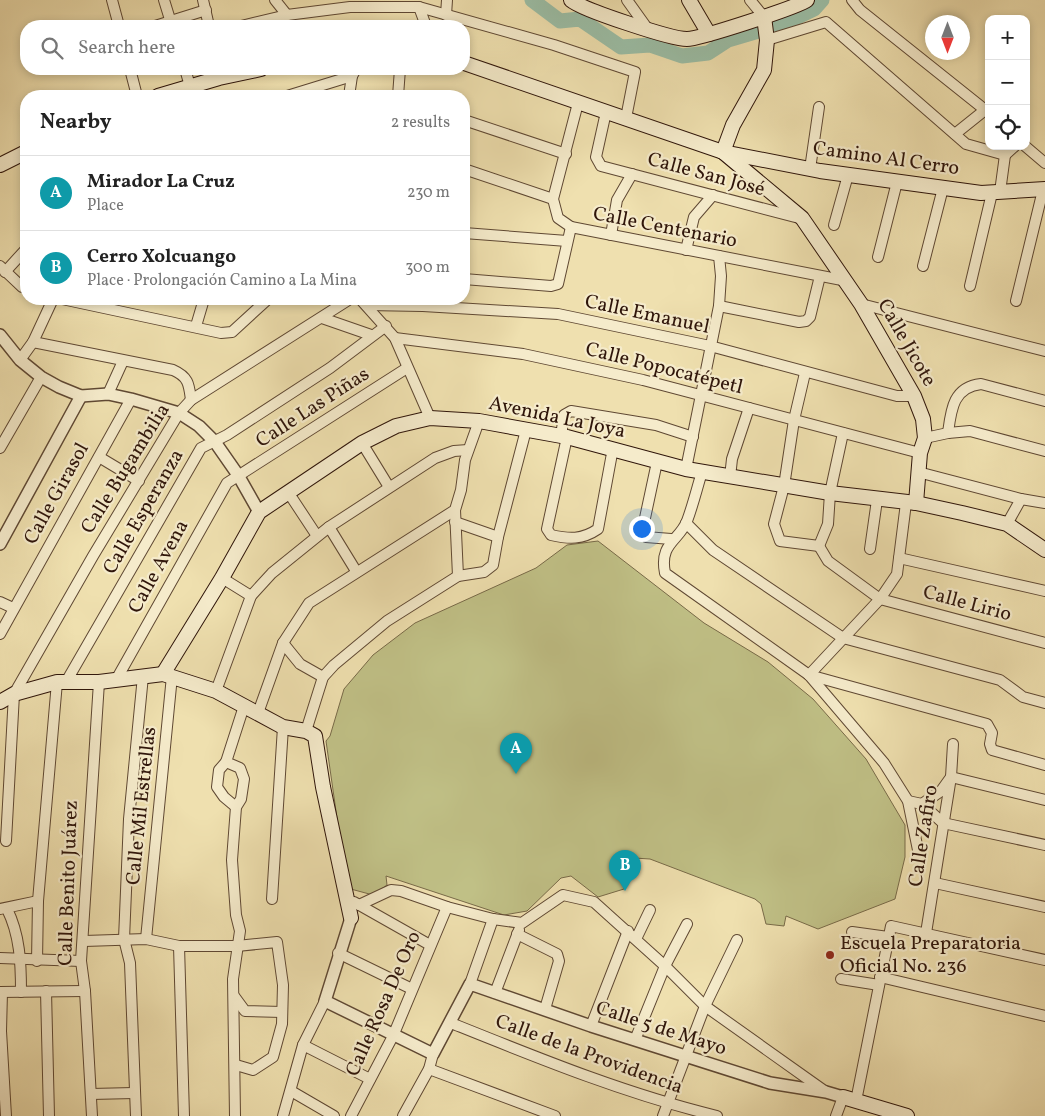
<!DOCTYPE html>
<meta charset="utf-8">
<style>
body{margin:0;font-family:Vollkorn,serif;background:#f6f6f6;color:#222}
.controls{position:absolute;right:15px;top:15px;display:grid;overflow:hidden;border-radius:10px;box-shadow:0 2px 8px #0003}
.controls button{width:45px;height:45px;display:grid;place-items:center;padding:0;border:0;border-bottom:1px solid #e0e0e0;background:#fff;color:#222;font:25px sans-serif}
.compass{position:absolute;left:925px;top:15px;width:45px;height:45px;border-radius:50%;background:#fff;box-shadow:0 2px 8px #0003;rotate:180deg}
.you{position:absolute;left:641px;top:528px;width:18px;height:18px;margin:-12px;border:4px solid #fff;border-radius:50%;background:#1a73e8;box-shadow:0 0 0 8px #1a73e833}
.badge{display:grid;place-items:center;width:32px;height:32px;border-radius:50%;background:#8f2418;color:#fff;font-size:16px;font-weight:700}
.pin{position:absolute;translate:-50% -41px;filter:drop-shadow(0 1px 2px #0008)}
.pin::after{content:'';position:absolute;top:26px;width:18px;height:15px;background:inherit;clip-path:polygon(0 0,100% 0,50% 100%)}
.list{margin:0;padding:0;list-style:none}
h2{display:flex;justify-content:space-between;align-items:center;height:65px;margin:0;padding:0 20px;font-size:21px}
h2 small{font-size:16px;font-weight:400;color:#767676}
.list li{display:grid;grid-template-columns:32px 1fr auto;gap:15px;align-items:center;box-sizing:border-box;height:75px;padding:0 20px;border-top:1px solid #e0e0e0}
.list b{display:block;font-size:19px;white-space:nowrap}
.list p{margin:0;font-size:16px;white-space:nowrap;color:#767676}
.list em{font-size:16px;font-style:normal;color:#767676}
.icon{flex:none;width:28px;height:28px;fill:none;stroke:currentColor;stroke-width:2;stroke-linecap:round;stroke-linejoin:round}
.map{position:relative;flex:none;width:1045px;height:1116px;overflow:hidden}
.search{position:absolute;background:#fff;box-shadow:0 2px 8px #0003;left:20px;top:20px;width:450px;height:55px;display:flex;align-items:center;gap:12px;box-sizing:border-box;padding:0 18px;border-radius:20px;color:#767676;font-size:19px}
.panel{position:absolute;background:#fff;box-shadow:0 2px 8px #0003;left:20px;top:90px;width:450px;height:215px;border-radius:20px}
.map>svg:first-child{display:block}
.green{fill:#c0c086;stroke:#786a48}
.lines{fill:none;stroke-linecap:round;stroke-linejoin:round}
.river{stroke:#9bbea6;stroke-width:15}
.minor-casing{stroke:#5f4833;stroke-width:12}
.tertiary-casing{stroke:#5f4833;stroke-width:14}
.secondary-casing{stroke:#2f150a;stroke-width:16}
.minor{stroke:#f5ebcb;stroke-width:10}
.tertiary{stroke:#f5ebcb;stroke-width:11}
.secondary{stroke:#f5ebcb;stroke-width:14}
.poi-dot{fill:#8f2418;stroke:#f5ebcb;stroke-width:2}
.labels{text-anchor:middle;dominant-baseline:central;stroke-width:4.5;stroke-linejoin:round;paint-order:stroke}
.street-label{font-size:20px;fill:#2f150a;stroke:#f5ebcb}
.poi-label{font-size:20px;fill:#2f150a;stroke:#f5ebcb;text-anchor:start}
</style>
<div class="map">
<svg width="1045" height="1116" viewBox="0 0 1045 1116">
<rect width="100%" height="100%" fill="#efe0af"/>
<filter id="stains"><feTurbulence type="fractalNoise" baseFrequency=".004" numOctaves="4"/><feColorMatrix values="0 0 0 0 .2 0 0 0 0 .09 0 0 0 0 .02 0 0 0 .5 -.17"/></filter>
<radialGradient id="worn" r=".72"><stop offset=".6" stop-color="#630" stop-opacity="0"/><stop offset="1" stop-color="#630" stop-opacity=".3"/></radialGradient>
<path class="green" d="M598,541L704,623L768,662L813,699L866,759L905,825V857L895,899L818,929L786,916L784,926L766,924L761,904L755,899L650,859L634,858L624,889L598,897L571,876L561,878L527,911L504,915L386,876L387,885L373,895L347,888L326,741L330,736L344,689L373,655L415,623L536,568L567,545Z"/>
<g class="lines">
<path class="river" d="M532,0L560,21L580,19L621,47L650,45L682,56L708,53L728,40L783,24L814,9L822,0"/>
<g class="minor-casing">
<g id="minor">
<path d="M112,0L119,26"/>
<path d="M164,0L172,26"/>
<path d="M203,0L209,26"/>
<path d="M275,0L287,15"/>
<path d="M627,0L647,28"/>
<path d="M750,0L764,17"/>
<path d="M852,0L860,10L989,113"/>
<path d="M419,7L426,26"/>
<path d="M446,15L447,0"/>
<path d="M155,26L206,10"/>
<path d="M241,26L287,15L350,7H419L554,45L635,72L626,118"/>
<path d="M767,40L826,22L966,144L1005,155L1015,146"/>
<path d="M130,69L137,96"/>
<path d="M185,69L190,86"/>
<path d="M287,96L352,76"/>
<path d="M349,96L352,76L356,69"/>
<path d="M398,96L400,69"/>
<path d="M606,112L596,157L601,166L799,218"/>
<path d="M464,120L566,154"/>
<path d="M955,134L985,110"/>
<path d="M1025,146L1045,163"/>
<path d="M464,169L553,199"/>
<path d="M810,169L819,107"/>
<path d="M1000,192L1005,155"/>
<path d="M834,225L848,175"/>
<path d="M571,227L558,218L553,199L578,103"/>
<path d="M464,233L567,241"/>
<path d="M611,235L617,200L632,174"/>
<path d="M686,250L694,217L713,195"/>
<path d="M878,257L897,182"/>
<path d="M0,266L22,287L26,288"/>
<path d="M923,266L943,188"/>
<path d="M5,272L26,249"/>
<path d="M464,279L551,286L558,284L571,227L842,280"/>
<path d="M970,286L992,193"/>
<path d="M62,299L221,333L232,332L268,299"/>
<path d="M360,299L395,338L430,418"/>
<path d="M1016,301L1043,190"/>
<path d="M861,304L1045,351"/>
<path d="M367,305L423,306L558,314L710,346L897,396H914"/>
<path d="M719,306L799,322L806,321L810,317L820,276"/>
<path d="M322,318L371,335"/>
<path d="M196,326L204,299"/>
<path d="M395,338L523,354L643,380L920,453"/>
<path d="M33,342L173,370C189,377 189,385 191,400"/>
<path d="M20,360L33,342L53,299"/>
<path d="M805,373L794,420L784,486L774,524L780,541L819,546"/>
<path d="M108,394L123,361"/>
<path d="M948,433C951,410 953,387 981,384L1045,401"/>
<path d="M561,436L564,415L571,411L656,425L693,437"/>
<path d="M567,437L547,529L551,535C569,539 582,540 598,529L613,448"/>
<path d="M925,438L948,433L970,431L1045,451"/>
<path d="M362,443L389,487"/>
<path d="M0,448L41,377"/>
<path d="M99,457L139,481"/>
<path d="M657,462L642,532L646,537L671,539"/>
<path d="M686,469L719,306L721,276L719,256"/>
<path d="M702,472C697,488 693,505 687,521C679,541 659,543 665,573L809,675L884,763L908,801L918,850"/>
<path d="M918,472L1021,499L1045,503"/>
<path d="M730,477L732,459L749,408"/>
<path d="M288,492L317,536"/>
<path d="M455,510L458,576"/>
<path d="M455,522L498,537"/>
<path d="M686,523L713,550L843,638L1000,680L1023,697L1045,703"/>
<path d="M1007,524L1021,499"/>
<path d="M329,527L356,571"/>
<path d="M819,546L828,561L880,599L1045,643"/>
<path d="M819,546L828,524L830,493L843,433"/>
<path d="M870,549L877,500"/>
<path d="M899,558L1045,591"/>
<path d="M222,578L251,596"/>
<path d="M0,602L13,608"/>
<path d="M0,634L131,399"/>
<path d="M283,643L300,664L323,677"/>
<path d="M809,675L987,724L992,733L990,744L992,750L1045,765"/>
<path d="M809,675L880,599L897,574L906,503"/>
<path d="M116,680L227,483L407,368"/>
<path d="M66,682L201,448L227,435L330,368L386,326"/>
<path d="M216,691L251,596L272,573L329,527L435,458L454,451L468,450"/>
<path d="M258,713L283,643L309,603L455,510L461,490L465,460L479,421"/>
<path d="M306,731L323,677L334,665L387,621L458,576L484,572L493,565L498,537L526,430"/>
<path d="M226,762L219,770L217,787L224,797L236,807"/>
<path d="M908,801L922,804L943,823L1045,845"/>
<path d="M922,804L941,791L951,777L1045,800"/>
<path d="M6,841L14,694L93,556L179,413L191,400L350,299"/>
<path d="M935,883L1045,907"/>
<path d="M272,899L283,727"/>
<path d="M354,902L430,945"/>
<path d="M359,905L391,890L401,891L447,907L493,919L522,923L563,895L594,902L665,966L705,1006L826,1092"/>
<path d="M0,909L38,901"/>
<path d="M7,909C20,935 21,963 21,992"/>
<path d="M852,932L888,937"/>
<path d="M926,933L951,777L953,744"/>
<path d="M517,934L557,954L559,961L545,1009"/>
<path d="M146,939L172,676"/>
<path d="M636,939L650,910"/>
<path d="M84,941L146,939L179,946H237L277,942L283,985L282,1024L273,1057L253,1070L236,1065"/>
<path d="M179,946L184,1116"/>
<path d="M338,953L412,989"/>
<path d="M0,958L81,961"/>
<path d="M37,961L38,901L57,682"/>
<path d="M880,977L1045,1016"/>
<path d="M841,979L879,985"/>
<path d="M470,984L493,919"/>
<path d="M46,991L49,1116"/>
<path d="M0,992L85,991"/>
<path d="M2,992L1,1031L6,1116"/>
<path d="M495,993L519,930"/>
<path d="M234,996L245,1011L282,1012"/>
<path d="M451,1023C538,1058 626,1094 717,1116"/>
<path d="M591,1026L628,931"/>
<path d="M635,1040L665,966L687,924"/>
<path d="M303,1045L370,1079"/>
<path d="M429,1069L555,1116"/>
<path d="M291,1091L334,1116"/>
<path d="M91,1094L134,1093"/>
<path d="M856,1101L891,926L1045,960"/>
<path d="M92,1116L85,991L81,961L99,682"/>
<path d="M136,1116L130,963L124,939L129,819L143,676"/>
<path d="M235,1116L233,979L240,931L236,915L232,860L236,807L241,799L244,779L240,768L226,762L244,706"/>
<path d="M283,1116L303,1045L325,1001"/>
<path d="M351,1116L393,1036L447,907"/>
<path d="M403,1116L429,1069L433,1054"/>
<path d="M663,1116L705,1006L737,940"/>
<path d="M836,1116L843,1097"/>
</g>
</g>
<g class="tertiary-casing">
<g id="tertiary">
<path d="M0,335L20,360L41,377L59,387L81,396L108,394L131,399L179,413L199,426L215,442L238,475L259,512"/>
<path d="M0,544L81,396"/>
<path d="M351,918L325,1001L433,1054L470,984L591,1026L770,1083L826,1092L843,1097"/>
</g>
</g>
<g class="secondary-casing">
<g id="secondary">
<path d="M571,0C583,10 671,39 687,39C699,39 798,7 807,0"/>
<path d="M689,0L709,34"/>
<path d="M464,63L723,152L802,218L861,304L914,396L923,419L925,438L920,453L916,503"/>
<path d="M158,96L219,78L261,69"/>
<path d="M723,152L820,171L981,193L1045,189"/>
<path d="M723,152L733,125L764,70L767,40L764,17"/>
<path d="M0,165L26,152"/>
<path d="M163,674L222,578L259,512L362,443L396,426L430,418L479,421L567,437L686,469L830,493L916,503L962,513L1007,524L1045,550"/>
<path d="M0,702L14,694L57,682H99L163,674L216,691L283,727L306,731L315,736L323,787L351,918"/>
<path d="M843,1097L907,1116"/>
</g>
</g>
<use href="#minor" class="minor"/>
<use href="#tertiary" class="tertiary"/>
<use href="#secondary" class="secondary"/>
</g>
<circle class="poi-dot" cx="830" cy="955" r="5"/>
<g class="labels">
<g class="street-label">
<text transform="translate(886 159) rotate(8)">Camino Al Cerro</text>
<text transform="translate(706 175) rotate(15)">Calle San José</text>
<text transform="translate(665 228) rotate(11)">Calle Centenario</text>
<text transform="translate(647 315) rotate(12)">Calle Emanuel</text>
<text transform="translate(906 343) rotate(60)">Calle Jicote</text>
<text transform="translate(664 369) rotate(14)">Calle Popocatépetl</text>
<text transform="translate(313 408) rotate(-33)">Calle Las Piñas</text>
<text transform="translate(557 418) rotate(12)">Avenida La Joya</text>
<text transform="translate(126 469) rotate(-58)">Calle Bugambilia</text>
<text transform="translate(57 494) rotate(-61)">Calle Girasol</text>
<text transform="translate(144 512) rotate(-60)">Calle Esperanza</text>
<text transform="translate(159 567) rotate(-61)">Calle Avena</text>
<text transform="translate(967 604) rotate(15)">Calle Lirio</text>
<text transform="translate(142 806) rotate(-84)">Calle Mil Estrellas</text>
<text transform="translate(924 836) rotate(-81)">Calle Zafiro</text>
<text transform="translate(69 883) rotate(-88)">Calle Benito Juárez</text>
<text transform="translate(384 1004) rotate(-66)">Calle Rosa De Oro</text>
<text transform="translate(661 1029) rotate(18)">Calle 5 de Mayo</text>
<text transform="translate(589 1055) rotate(20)">Calle de la Providencia</text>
</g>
<g class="poi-label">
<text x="840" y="944">Escuela Preparatoria<tspan x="840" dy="23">Oficial No. 236</tspan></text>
</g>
</g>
<rect width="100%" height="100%" filter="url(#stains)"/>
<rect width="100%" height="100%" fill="url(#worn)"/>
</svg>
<div class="controls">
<button>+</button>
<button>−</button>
<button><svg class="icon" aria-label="locate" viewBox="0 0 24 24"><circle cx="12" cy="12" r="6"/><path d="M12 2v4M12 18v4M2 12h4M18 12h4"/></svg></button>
</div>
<svg class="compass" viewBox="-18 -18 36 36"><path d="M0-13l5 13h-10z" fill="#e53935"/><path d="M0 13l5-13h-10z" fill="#767676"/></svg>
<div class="you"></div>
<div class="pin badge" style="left:516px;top:774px;background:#0f9aa8">A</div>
<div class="pin badge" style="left:625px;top:891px;background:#0f9aa8">B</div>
<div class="search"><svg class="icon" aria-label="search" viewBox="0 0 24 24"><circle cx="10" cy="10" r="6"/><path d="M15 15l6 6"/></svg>Search here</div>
<section class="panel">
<h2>Nearby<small>2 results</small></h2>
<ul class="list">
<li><span class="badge" style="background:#0f9aa8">A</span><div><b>Mirador La Cruz</b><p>Place</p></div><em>230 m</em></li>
<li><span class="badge" style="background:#0f9aa8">B</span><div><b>Cerro Xolcuango</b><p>Place · Prolongación Camino a La Mina</p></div><em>300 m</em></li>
</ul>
</section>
</div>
